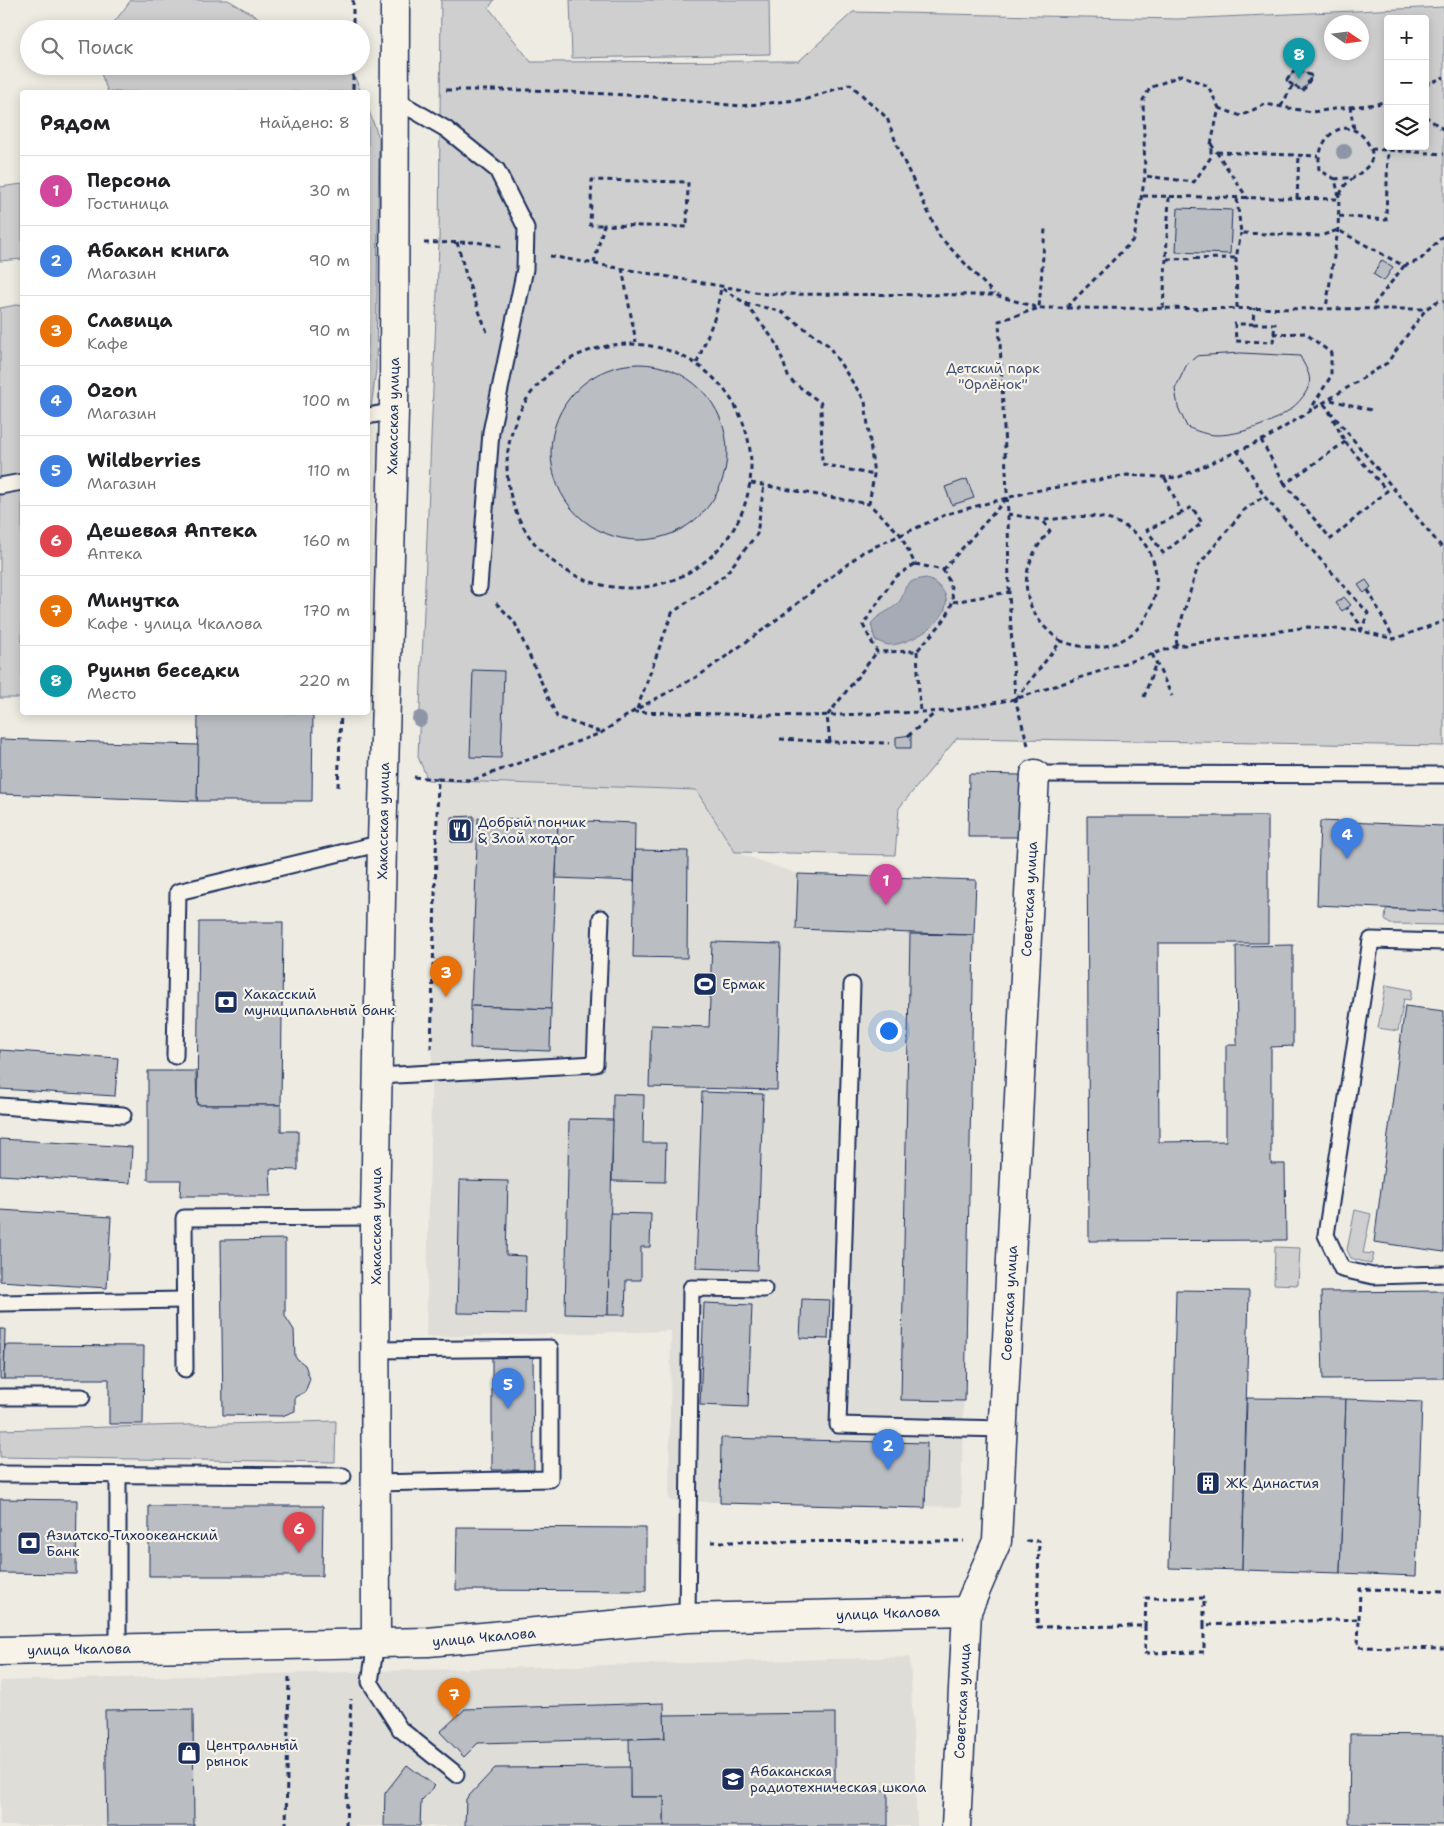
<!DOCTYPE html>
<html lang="ru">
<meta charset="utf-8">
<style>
body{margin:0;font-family:"Shantell Sans",sans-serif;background:#f2f2f2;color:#202124}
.controls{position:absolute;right:15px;top:15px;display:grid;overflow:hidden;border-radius:5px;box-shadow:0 2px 12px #0003}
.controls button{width:45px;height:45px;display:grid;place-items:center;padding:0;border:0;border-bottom:1px solid #e0e0e0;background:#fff;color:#202124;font:25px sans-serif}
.compass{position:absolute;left:1324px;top:15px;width:45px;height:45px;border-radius:50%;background:#fff;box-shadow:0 2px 12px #0003;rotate:103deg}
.you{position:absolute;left:888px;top:1030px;width:18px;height:18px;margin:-12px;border:4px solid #fff;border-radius:50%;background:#1a73e8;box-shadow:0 0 0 8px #1a73e833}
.badge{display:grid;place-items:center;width:32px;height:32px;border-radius:50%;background:#1b2f5e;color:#fff;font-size:16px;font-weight:700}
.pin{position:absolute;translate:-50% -41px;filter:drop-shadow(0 1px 2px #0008)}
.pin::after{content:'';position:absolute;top:26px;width:18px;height:15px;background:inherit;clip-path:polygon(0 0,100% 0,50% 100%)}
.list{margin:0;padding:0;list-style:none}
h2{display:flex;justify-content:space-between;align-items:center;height:65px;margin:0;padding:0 20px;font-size:21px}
h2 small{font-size:16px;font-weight:400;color:#757577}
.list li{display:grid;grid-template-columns:32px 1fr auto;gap:15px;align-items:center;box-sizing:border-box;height:70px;padding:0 20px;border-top:1px solid #e0e0e0}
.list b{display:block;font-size:19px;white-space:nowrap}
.list p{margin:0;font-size:16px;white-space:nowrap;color:#757577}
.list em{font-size:16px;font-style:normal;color:#757577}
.icon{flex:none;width:28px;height:28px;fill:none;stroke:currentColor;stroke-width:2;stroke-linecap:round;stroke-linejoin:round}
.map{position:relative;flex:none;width:1444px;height:1826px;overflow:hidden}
.search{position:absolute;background:#fff;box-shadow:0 2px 12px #0003;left:20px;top:20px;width:350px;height:55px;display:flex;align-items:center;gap:12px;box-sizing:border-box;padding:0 18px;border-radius:28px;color:#757577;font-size:19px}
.panel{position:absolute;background:#fff;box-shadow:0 2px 12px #0003;left:20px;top:90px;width:350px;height:625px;border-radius:5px}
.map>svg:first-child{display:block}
.built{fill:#deddd8}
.green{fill:#cfcfcf;stroke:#757f96;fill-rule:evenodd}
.water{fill:#a6abb5;stroke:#6e7992}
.building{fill:#babdc2;stroke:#1b2f5e}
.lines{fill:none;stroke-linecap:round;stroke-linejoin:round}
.service-casing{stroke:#1b2f5e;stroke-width:19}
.minor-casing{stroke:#1b2f5e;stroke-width:31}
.path{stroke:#1b2f5e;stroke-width:3;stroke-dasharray:5 4;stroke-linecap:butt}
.service{stroke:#f7f3e8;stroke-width:15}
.minor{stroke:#f7f3e8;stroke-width:28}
.tram{stroke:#1b2f5e;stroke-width:1}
.tree{fill:#8e95a6}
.labels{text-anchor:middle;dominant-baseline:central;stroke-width:4.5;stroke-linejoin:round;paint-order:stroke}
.park-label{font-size:14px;fill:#3f4f75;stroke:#f7f3e8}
.street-label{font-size:14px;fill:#1b2f5e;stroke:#f7f3e8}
.poi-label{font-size:14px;fill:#1b2f5e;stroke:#f7f3e8;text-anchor:start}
</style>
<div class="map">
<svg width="1444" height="1826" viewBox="0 0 1444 1826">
<rect width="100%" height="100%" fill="#eeebe2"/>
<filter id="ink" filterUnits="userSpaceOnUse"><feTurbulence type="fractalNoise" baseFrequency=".02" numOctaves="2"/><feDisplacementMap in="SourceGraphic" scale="10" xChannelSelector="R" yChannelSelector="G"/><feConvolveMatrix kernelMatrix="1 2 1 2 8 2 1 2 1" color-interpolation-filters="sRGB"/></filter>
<g filter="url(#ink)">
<g class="built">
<path d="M438,781L696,790L735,852L798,874L976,880L961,1507L669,1501L671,1331L426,1337Z"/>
<path d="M910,1657L917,1826H0V1681Z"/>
</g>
<g class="green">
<path d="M131,0H228L278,29H109Z"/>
<path d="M441,0H494L489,8L531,62L799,61L853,12L1178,19L1444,7V746L957,738L899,808L895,855L735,852L696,790L428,780L418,757L439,243ZM1388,19H1425V146H1388ZM1332,22H1362V52H1332Z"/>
<path d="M570,0H769L770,54L572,58Z"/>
<path d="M98,66H350L361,92H108Z"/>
<path d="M368,109L379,138L376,370L368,429Z"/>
<path d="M22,184V259L0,261V187Z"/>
<path d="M22,304V698H0V308Z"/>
<path d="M1386,909L1444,911V925L1390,924L1385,920Z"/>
<path d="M1386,985L1412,990L1410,1000L1404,999L1398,1031L1378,1028Z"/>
<path d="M1355,1210L1371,1214L1363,1253L1374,1254L1371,1264L1351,1258L1347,1250Z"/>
<path d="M1275,1247L1300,1248L1298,1285L1274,1284Z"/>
<path d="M336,1421L335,1462L0,1457V1430Z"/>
</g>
<path class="water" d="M926,578C976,601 922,643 890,645C885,645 880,642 875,640L871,624C878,614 887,613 896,605C910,593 896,582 926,578Z"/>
<g class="building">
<path d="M1296,69L1312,76L1303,91L1286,81Z"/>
<path d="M1178,208L1232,210L1230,254L1176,252Z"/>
<path d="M1382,260L1393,267L1384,281L1373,274Z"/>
<circle cx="639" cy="452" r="88"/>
<path d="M967,479L974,498L952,505L945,487Z"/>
<path d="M1366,580L1371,587L1364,593L1358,585Z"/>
<path d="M1344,597L1351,605L1342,611L1336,603Z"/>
<path d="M473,670L504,671L501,758L470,757Z"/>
<path d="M198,712L313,713L312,801H197Z"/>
<path d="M911,735V748H896V737Z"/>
<path d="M0,739L198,745L197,801L0,794Z"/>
<path d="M969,774L1021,775V837H968Z"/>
<path d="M474,816L473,842H451V817Z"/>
<path d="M1087,816H1268V943H1158L1159,1142L1226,1141V1045H1237L1236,946L1293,945V1046L1271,1047V1164H1285L1286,1240L1089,1241Z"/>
<path d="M478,818L558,820L551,1009L471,1006Z"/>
<path d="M558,820L635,823L634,881L556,878Z"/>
<path d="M1320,821L1444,826V911L1317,905Z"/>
<path d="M635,850L688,851L687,958L633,957Z"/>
<path d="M798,874L976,880L974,935L796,929Z"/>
<path d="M199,922H283L281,1105H197Z"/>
<path d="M910,934L974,935L965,1401L901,1400Z"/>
<path d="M712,942L781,944L777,1090L649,1087L651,1025L709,1027Z"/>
<path d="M471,1006L551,1009L550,1051L470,1048Z"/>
<path d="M1405,1006L1444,1011V1252L1374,1242Z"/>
<path d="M0,1050L118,1058L115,1096L0,1089Z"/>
<path d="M148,1071H196L197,1105H281V1131H298V1170L270,1169L271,1196H180L181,1180H148Z"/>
<path d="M702,1092L763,1094L757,1270L696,1268Z"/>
<path d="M613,1094L644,1095L643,1143H666L665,1182L612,1181Z"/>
<path d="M569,1119L613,1120L608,1315L565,1314Z"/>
<path d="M0,1139L132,1147L130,1183L0,1175Z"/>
<path d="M460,1180L508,1181L506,1255L526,1256L525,1314L457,1313Z"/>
<path d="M0,1210L111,1217L107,1288L0,1281Z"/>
<path d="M610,1213L651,1214L650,1247H641V1280H626L625,1315H608Z"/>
<path d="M285,1239V1316L294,1330L295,1357L305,1365L310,1379L305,1392L295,1397V1411L282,1416L223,1415L221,1240Z"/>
<path d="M1176,1290L1249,1291L1242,1570L1169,1568Z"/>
<path d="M1444,1291V1378L1323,1379L1321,1292Z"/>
<path d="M802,1299L830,1300L828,1339L800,1338Z"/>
<path d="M704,1303L752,1305L748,1407L700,1405Z"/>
<path d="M0,1329H5L4,1379H0Z"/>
<path d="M5,1345L144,1346L143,1424H109V1379H4Z"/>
<path d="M492,1357H533L534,1470H492Z"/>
<path d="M1247,1398L1346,1399L1340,1573L1242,1570Z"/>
<path d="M1346,1399L1422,1402L1416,1576L1340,1573Z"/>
<path d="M721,1438L927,1443L925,1508L720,1503Z"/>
<path d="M0,1499L77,1500L76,1574L0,1573Z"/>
<path d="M149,1506H323L322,1576H149Z"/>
<path d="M457,1527L646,1528V1591L456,1590Z"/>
<path d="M664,1703L665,1738L478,1743L464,1757L440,1732L465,1709Z"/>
<path d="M193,1709L194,1826H107L105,1710Z"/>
<path d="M835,1713V1791L888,1790V1826H664V1797H630L629,1739L665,1738L664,1715Z"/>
<path d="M1350,1734L1444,1735V1825L1349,1824Z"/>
<path d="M407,1765L435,1786L421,1801L420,1826H384L385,1793Z"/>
<path d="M630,1767V1797H664V1826H465L466,1799L495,1768Z"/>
</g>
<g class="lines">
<g class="service-casing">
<g id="service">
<path d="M394,99L446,129L497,170L526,228L525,269L491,432L479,587"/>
<path d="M368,416L394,411"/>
<path d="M0,486L22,482"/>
<path d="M1035,774L1444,775"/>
<path d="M1444,942L1371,940L1326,1235L1342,1269L1373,1276L1444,1274"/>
<path d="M852,985L838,1425L1003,1429"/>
<path d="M175,1056L178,892L382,843"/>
<path d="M378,1076L595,1064L601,918"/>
<path d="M0,1106L123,1115"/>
<path d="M0,1303L184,1300"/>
<path d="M375,1350L550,1348V1479L376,1483"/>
<path d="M185,1369L184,1218L375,1217"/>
<path d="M0,1397H82"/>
<path d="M0,1474L343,1476"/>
<path d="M687,1618L691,1288L764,1289"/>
<path d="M376,1643L370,1682L400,1729L456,1774"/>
<path d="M118,1648V1476"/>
</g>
</g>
<g class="minor-casing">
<g id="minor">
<path d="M376,1643L375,1217L382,843L394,411L395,0"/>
<path d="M0,1651L428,1642L687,1618L967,1611"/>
<path d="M956,1826L967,1611L997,1541L1035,774"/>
</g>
</g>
<g class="path">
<path d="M353,0V29"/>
<path d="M353,66V92"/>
<path d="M1425,74L1430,83"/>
<path d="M1425,85L1444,77"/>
<path d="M446,90H533L643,96L740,106L807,99L850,84L887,118L900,153L940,237L994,294"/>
<path d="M1281,106L1293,85L1303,91L1312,76L1296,69L1286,81L1293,85"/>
<path d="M1350,107L1377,104L1388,100"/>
<path d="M1219,108L1241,116L1265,104L1312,112L1350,107L1354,129"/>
<path d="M1425,116L1444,130"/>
<path d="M1211,144L1248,199"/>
<path d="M1371,149L1444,154"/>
<path d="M1217,152L1318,156"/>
<path d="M1335,179L1319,170C1315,133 1351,110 1370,147C1380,168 1351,175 1343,188C1341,191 1340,196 1339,199"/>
<path d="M1143,196L1339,199L1338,230L1326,308"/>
<path d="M1169,197L1166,259L1236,258"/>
<path d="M1339,197L1335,179L1355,177"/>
<path d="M1237,199L1241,233L1320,236L1338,230L1404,266L1371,308"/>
<path d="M1297,199L1299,155"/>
<path d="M1339,216L1386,220L1388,146"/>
<path d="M457,242L468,282L487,332"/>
<path d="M424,243L476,242L502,247"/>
<path d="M550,256L766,294L995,295L1039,308L1425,309"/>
<path d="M594,263L604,225L687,227L688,182L592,180L590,225H604"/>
<path d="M1404,266L1420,260L1444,235"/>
<path d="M622,268L636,342"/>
<path d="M746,304L777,344L789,379L821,403L822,464L874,475"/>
<path d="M1067,307L1134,239L1145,176L1143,100L1150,88L1181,75L1208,86L1219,108L1211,144V157L1194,182L1145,176"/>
<path d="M1163,308L1166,259"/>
<path d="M1237,308L1236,258L1241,233"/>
<path d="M1253,324H1275L1273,342L1236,341L1235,324H1253L1254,308"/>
<path d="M1273,334L1305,333L1331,353V376L1309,412"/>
<circle cx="629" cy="466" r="122"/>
<path d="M697,363L716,314L721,288L745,303L780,311L828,345L865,401L874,475L869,504L900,534L915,564L943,570C967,608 940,623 917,651L877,652L863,625L894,578L915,564"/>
<path d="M1331,400L1371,410"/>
<path d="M1324,404L1444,550"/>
<path d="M1329,411L1345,442"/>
<path d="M1261,440L1285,484"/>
<path d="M1345,442L1387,491L1331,539L1285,484Z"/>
<path d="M1237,450L1264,496L1368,613L1361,631L1394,639L1444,621"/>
<path d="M1165,478L1182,513L1192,507L1202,523L1163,553L1147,530L1182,513"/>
<path d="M751,483L869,504"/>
<path d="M1008,514L1043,520"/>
<path d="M943,570L1006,499"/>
<path d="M1368,590L1394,639"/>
<path d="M1009,592L1008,514L999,321L1039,308L1045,229"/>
<path d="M953,602L1009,592L1015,699L1028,745"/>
<path d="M496,603L514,621L557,717L600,732"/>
<path d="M1177,645L1176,638L1198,566L1244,510L1264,496"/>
<path d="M917,651L920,712"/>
<path d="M1152,654L1172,696"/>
<path d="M1144,697L1156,662"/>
<path d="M1016,699L1061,641C1158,677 1194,543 1107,519C1088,513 1063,519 1043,520L1050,531C1015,568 1019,612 1061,641"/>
<path d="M637,709L672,613L725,575L757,534L764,485"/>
<path d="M633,712L809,716L949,711L1015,699L1177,646L1308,627L1361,631L1359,623L1347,608"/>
<path d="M908,736L935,713"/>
<path d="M780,739L830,742L889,743"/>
<path d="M830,742L827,716L877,652"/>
<path d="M414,777L438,779"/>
<path d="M338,787L341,712"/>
<path d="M431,1049L438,779L473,780L601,733L637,709L700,675L771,624L863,552L947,514L1029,492L1127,475L1177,478L1267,438L1387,363L1426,309L1438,301H1444"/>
<path d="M1026,1541H1039L1037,1627L1145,1626V1653L1204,1652V1625L1359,1619L1358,1647L1444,1649"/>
<path d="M711,1542L964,1541"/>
<path d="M1359,1619L1360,1589L1444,1591"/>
<path d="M1145,1626L1146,1598H1204V1625"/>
<path d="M286,1826L289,1675"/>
<path d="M346,1826L351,1699"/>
</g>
<use href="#service" class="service"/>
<use href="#minor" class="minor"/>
<path class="tram" d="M1241,353L1300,356C1304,365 1312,375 1309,385C1300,415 1246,435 1217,435C1206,435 1197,431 1187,427L1178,407L1175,389L1187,364L1197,356Z"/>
</g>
<g class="tree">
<circle cx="1344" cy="152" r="8"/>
<circle cx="420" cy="719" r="8"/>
</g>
</g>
<defs>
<g id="restaurant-square" transform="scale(1.25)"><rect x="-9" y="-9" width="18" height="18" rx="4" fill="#1b2f5e" stroke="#f7f3e8"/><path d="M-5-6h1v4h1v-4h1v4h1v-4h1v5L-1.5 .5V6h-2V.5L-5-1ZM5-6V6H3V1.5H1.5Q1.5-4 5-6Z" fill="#fff"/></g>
<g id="stadium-square" transform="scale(1.25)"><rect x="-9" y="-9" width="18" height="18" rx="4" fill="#1b2f5e" stroke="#f7f3e8"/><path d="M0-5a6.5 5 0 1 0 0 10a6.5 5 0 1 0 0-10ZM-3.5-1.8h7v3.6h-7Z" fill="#fff"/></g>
<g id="bank-square" transform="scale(1.25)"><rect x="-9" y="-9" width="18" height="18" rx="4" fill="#1b2f5e" stroke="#f7f3e8"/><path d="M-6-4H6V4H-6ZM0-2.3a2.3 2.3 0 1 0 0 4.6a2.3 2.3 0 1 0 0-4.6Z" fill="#fff"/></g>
<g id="building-square" transform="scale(1.25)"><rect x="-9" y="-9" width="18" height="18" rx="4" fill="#1b2f5e" stroke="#f7f3e8"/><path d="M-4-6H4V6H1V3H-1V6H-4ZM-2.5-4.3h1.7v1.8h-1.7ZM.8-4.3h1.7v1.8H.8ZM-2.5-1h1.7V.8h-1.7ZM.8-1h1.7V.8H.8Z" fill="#fff"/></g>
<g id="shop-square" transform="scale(1.25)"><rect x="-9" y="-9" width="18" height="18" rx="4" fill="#1b2f5e" stroke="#f7f3e8"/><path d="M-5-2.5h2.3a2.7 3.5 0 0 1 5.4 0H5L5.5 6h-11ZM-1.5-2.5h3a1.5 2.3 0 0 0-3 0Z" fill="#fff"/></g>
<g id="school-square" transform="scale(1.25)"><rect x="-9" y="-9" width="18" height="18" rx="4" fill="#1b2f5e" stroke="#f7f3e8"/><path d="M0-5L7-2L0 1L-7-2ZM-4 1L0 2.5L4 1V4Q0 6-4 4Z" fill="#fff"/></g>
</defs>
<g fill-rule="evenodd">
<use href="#restaurant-square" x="460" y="830"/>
<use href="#stadium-square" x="705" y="984"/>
<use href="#bank-square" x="226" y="1002"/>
<use href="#building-square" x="1208" y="1483"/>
<use href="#bank-square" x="29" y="1543"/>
<use href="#shop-square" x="189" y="1753"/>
<use href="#school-square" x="733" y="1779"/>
</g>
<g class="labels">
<g class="park-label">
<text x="993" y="368">Детский парк<tspan x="993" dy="16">"Орлёнок"</tspan></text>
</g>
<g class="street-label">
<text transform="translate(393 416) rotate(-89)">Хакасская улица</text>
<text transform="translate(383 821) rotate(-89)">Хакасская улица</text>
<text transform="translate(1029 899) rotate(-87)">Советская улица</text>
<text transform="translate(376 1226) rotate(-90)">Хакасская улица</text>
<text transform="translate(1009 1303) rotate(-87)">Советская улица</text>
<text transform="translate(888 1613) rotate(-2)">улица Чкалова</text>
<text transform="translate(484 1637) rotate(-5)">улица Чкалова</text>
<text transform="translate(79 1649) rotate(-1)">улица Чкалова</text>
<text transform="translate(962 1701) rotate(-87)">Советская улица</text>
</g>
<g class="poi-label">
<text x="478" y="822">Добрый пончик<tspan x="478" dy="16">&amp; Злой хотдог</tspan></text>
<text x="722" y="984">Ермак</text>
<text x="244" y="994">Хакасский<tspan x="244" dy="16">муниципальный банк</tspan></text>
<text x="1226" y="1483">ЖК Династия</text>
<text x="46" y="1535">Азиатско-Тихоокеанский<tspan x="46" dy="16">Банк</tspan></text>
<text x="206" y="1745">Центральный<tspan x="206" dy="16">рынок</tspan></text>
<text x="750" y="1771">Абаканская<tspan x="750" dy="16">радиотехническая школа</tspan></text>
</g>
</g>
</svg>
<div class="controls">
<button>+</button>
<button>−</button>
<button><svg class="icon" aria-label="layers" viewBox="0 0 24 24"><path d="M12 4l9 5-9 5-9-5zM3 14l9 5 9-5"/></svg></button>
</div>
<svg class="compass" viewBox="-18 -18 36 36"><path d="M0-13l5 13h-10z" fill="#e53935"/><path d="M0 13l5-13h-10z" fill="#757577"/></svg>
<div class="you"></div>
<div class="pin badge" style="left:886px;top:905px;background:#d1479c">1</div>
<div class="pin badge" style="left:888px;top:1470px;background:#3f7fe0">2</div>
<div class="pin badge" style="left:446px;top:997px;background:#e8710a">3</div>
<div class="pin badge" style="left:1347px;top:859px;background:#3f7fe0">4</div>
<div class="pin badge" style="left:508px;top:1409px;background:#3f7fe0">5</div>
<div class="pin badge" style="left:299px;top:1553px;background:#e0444e">6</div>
<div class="pin badge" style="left:454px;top:1719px;background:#e8710a">7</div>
<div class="pin badge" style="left:1299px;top:79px;background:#0f9aa8">8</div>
<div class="search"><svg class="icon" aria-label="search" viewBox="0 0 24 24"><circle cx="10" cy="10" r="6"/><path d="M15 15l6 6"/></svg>Поиск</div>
<section class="panel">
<h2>Рядом<small>Найдено: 8</small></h2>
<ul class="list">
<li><span class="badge" style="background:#d1479c">1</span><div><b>Персона</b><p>Гостиница</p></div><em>30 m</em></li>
<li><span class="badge" style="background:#3f7fe0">2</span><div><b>Абакан книга</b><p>Магазин</p></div><em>90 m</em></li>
<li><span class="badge" style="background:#e8710a">3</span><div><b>Славица</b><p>Кафе</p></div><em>90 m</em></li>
<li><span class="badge" style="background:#3f7fe0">4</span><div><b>Ozon</b><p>Магазин</p></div><em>100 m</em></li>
<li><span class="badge" style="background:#3f7fe0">5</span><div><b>Wildberries</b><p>Магазин</p></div><em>110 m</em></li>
<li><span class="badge" style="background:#e0444e">6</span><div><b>Дешевая Аптека</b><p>Аптека</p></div><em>160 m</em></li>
<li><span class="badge" style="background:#e8710a">7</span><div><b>Минутка</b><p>Кафе · улица Чкалова</p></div><em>170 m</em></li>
<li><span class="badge" style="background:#0f9aa8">8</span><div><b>Руины беседки</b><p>Место</p></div><em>220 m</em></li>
</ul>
</section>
</div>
